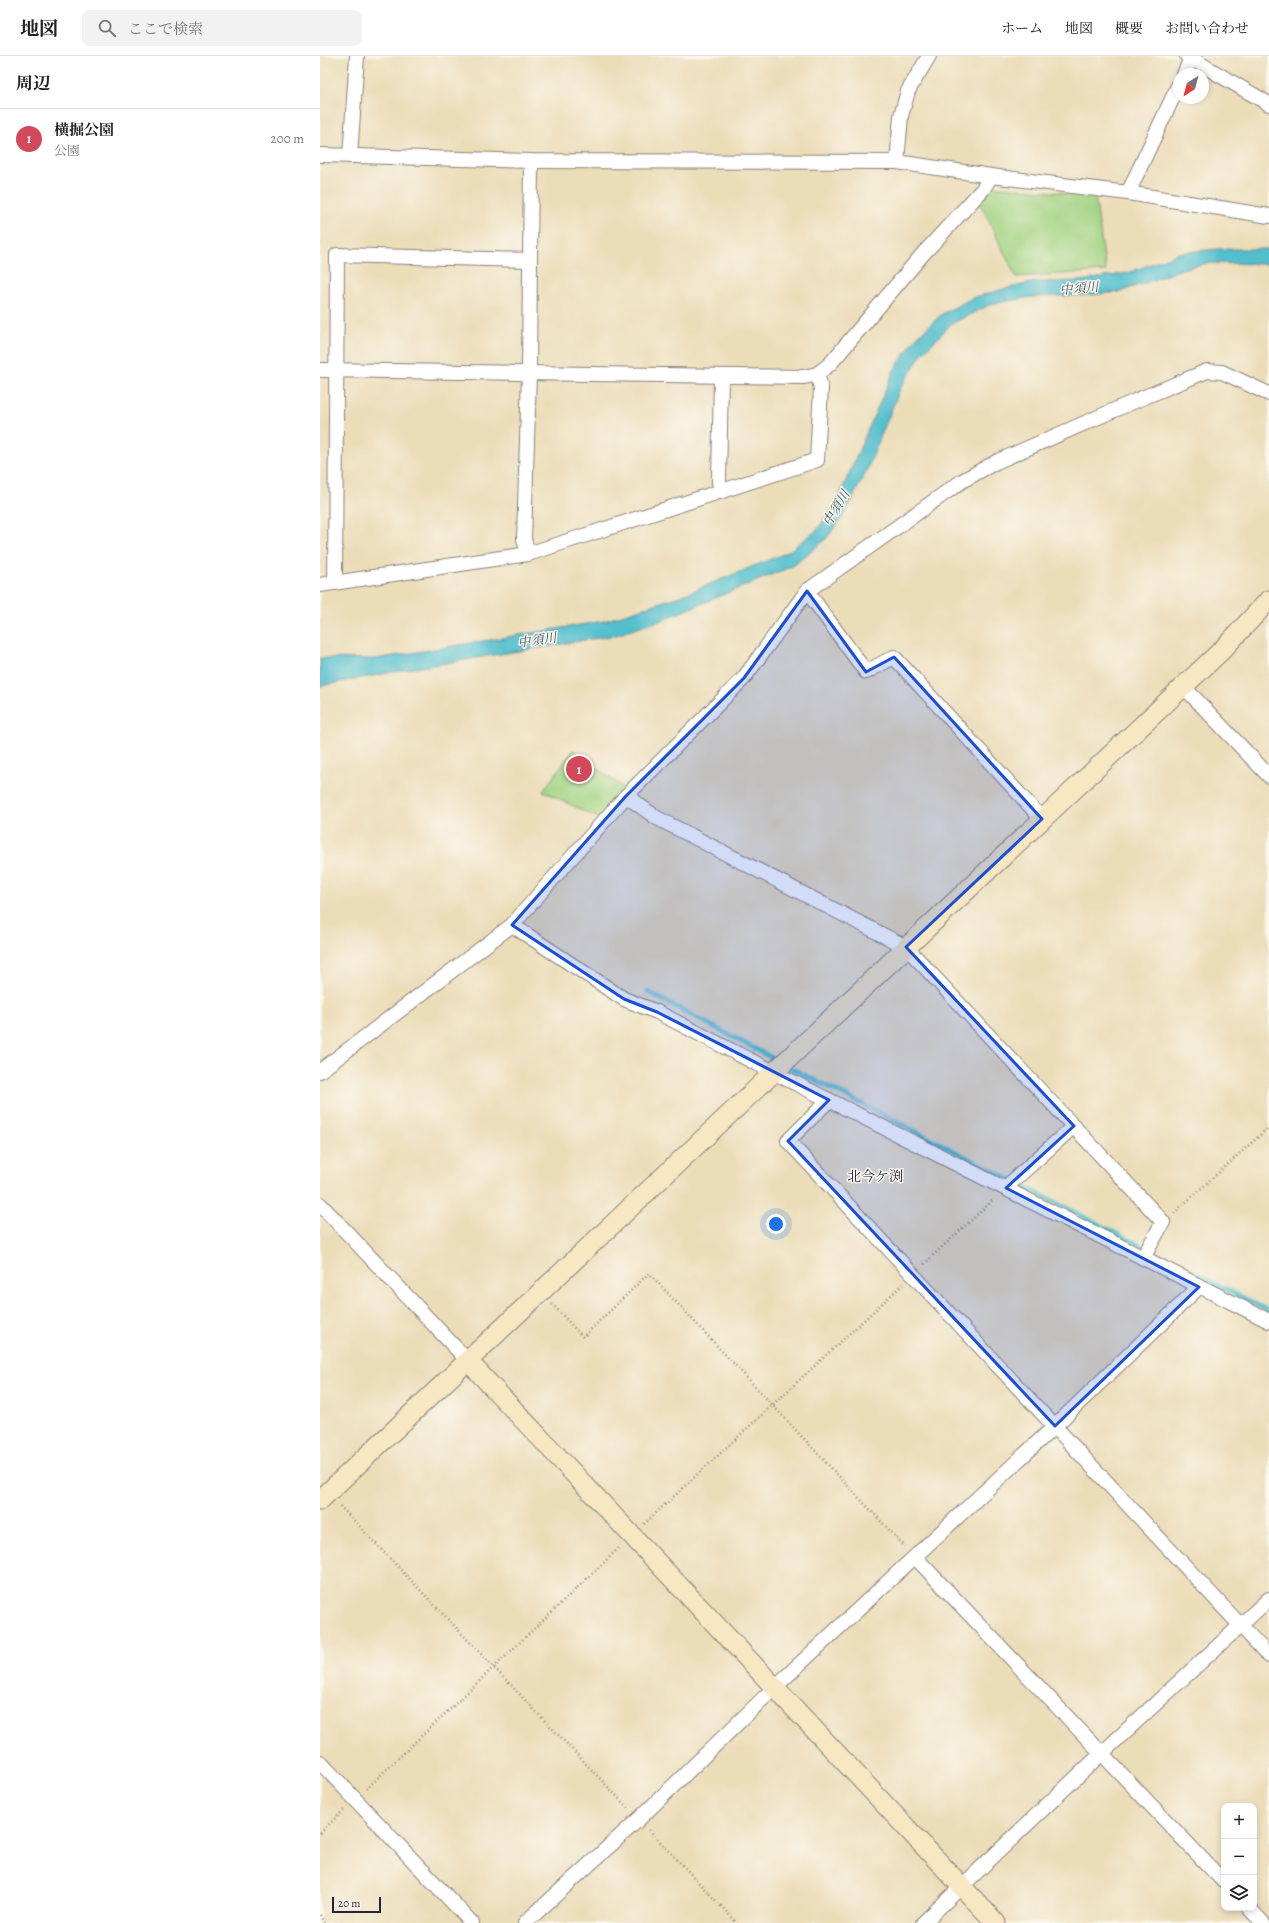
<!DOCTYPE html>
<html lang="ja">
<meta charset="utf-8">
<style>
body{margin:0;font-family:Alegreya,"Noto Serif JP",serif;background:#f2f2f2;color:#202124}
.controls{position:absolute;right:12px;bottom:12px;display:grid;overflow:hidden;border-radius:8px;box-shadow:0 2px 6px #0003}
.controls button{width:36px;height:36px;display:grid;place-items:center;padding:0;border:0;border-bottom:1px solid #e0e0e0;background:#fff;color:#202124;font:20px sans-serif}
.compass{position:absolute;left:853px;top:12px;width:36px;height:36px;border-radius:50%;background:#fff;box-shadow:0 2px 6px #0003;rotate:216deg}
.scale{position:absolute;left:12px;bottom:10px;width:49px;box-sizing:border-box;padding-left:4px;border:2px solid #22223b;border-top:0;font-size:11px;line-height:14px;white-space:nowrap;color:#22223b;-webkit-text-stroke:3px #fbf7ec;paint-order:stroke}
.you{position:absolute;left:456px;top:1168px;width:14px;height:14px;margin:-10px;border:3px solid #fff;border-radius:50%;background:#1a73e8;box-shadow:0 0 0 6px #1a73e833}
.badge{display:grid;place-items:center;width:26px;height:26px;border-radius:50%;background:#d1495b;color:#fff;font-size:13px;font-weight:700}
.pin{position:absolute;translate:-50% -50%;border:2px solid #fff;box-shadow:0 1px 4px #0006}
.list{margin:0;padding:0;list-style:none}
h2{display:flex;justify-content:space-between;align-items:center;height:52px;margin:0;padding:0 16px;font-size:17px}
h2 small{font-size:13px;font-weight:400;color:#757577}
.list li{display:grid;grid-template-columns:26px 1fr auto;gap:12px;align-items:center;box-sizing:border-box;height:60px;padding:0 16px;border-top:1px solid #e0e0e0}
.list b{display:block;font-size:15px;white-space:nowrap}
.list p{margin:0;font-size:13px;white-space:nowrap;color:#757577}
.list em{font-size:13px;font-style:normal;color:#757577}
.icon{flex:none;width:22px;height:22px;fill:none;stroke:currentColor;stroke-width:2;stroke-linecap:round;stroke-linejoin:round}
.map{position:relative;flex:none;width:949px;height:1867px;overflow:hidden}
header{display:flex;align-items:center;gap:24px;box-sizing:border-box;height:56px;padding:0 20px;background:#fff;border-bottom:1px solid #e0e0e0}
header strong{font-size:19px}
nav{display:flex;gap:22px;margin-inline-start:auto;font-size:14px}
.search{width:280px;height:36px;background:#f2f2f2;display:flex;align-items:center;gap:10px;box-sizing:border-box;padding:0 14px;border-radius:8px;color:#757577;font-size:15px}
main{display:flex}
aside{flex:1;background:#fff}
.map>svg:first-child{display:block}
.green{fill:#a2d382;stroke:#627a5e}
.water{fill:#53bfcd;stroke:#3a7084}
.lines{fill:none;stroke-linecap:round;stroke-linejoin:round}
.stream{stroke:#53bfcd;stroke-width:5}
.street-casing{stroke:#87807a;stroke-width:16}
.secondary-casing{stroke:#87807a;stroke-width:21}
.path{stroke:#87807a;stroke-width:2.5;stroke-dasharray:1 3;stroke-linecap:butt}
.street{stroke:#fff;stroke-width:14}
.secondary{stroke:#f7e8c3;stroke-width:19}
.marked{fill:#1d4ed8;fill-opacity:0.2;stroke:#1d4ed8;stroke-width:3;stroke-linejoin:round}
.labels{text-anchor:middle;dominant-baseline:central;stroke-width:3;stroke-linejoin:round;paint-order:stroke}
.water-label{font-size:13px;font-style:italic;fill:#33596e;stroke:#fbf7ec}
.quarter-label{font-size:14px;fill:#22223b;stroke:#fbf7ec}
</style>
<header>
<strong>地図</strong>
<div class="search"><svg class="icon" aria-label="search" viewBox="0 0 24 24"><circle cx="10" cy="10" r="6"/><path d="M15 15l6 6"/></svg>ここで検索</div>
<nav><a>ホーム</a><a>地図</a><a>概要</a><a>お問い合わせ</a></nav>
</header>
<main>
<aside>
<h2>周辺<small></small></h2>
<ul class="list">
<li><span class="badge">1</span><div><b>横掘公園</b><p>公園</p></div><em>200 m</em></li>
</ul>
</aside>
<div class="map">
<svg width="949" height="1867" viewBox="0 0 949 1867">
<rect width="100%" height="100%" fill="#fbf7ec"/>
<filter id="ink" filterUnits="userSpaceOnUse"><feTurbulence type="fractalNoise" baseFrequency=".025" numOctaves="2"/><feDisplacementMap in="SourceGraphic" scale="8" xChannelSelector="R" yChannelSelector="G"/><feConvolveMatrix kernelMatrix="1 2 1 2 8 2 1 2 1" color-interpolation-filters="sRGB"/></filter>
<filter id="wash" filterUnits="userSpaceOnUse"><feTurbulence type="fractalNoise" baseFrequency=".012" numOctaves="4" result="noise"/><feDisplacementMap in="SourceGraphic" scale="16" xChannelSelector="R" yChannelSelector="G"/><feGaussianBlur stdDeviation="0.9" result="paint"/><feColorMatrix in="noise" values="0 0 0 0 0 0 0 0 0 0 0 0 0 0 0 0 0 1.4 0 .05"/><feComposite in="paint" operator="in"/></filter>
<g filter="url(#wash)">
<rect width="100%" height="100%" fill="#ecddb9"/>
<g class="green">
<path d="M670,130L775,140L786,215L696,221L659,145Z"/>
<path d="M253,694L305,733L280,763L223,735Z"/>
</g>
<path class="water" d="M898,193H949V208L889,207L865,212L800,236L767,239L711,241L671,248L631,268L601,299L580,333L549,409L525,458L506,483L473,510L342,564L296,579L83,614L0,630V602L55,603L284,565L363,539L468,496L498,473L517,445L574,314L596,282L622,258L652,242L684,233L715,226L760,225L808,217L859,197Z"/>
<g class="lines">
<g class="stream">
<path d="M328,936L460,1006"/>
<path d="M467,1010L949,1255"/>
</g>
</g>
</g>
<g filter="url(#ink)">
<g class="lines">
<g class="street-casing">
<g id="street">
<path d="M867,0L949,48"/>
<path d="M864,18L872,0"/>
<path d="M0,99L211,105L577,106L671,120L808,137L949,160"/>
<path d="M30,100L37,0"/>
<path d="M577,106L581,60L588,35L609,0"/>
<path d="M808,137L859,28"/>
<path d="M0,314L484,321L497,318L510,308L602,199L663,133L671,120"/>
<path d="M401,320L399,426L401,436"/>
<path d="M208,498L204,483L209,317L211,105"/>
<path d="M15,527L17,199L209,204"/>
<path d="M0,529L208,498L497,404L501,332L497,318"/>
<path d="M487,535L546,616L574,601L722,763"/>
<path d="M863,630L949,720"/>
<path d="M306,740L337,762L586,891L843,1166L823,1202"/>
<path d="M192,869L304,943L337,956L453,1016L949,1265"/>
<path d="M0,1015L192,869L306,740L424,622L487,535L642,425L676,406L815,345L887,315L902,316L949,338"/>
<path d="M509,1044L468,1085L949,1600"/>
<path d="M685,1132L754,1070"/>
<path d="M0,1148L148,1305"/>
<path d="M595,1501L904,1826"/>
<path d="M0,1706L152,1867"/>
<path d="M929,1852L943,1867"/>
<path d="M205,1867L319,1763L455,1631L735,1370L879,1231"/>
<path d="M603,1867L781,1698L949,1543"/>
</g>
</g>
<g class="secondary-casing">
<g id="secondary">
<path d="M148,1305L676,1867"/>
<path d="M0,1444L902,594L949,544"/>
</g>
</g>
<g class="path">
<path d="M854,1157L949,1071"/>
<path d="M604,1208L673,1144"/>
<path d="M232,1248L263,1281L329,1217L585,1491"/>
<path d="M20,1450L309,1753"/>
<path d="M324,1468L583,1228"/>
<path d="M46,1733L300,1491"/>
<path d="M329,1774L417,1867"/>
<path d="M0,1777L25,1753"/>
<path d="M0,1859L4,1867"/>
</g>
<use href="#street" class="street"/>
<use href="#secondary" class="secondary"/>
</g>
</g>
<path class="marked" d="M487,535L546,616L574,601L722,763L586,891L754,1070L686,1132L879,1231L735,1370L468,1085L509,1044L337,956L304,943L192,869L306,740L424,622Z"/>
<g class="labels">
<g class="water-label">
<text transform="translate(759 232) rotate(-5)">中須川</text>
<text transform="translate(516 452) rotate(-59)">中須川</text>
<text transform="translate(217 584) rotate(-8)">中須川</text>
</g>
<g class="quarter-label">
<text x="555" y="1120">北今ケ渕</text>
</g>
</g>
</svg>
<div class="controls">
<button>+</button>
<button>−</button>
<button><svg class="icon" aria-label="layers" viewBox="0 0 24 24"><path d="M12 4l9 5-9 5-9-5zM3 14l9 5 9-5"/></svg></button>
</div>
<svg class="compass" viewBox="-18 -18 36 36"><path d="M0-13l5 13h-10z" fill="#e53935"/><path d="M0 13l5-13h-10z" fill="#757577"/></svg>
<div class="scale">20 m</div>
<div class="you"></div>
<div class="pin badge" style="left:259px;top:713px">1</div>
</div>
</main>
